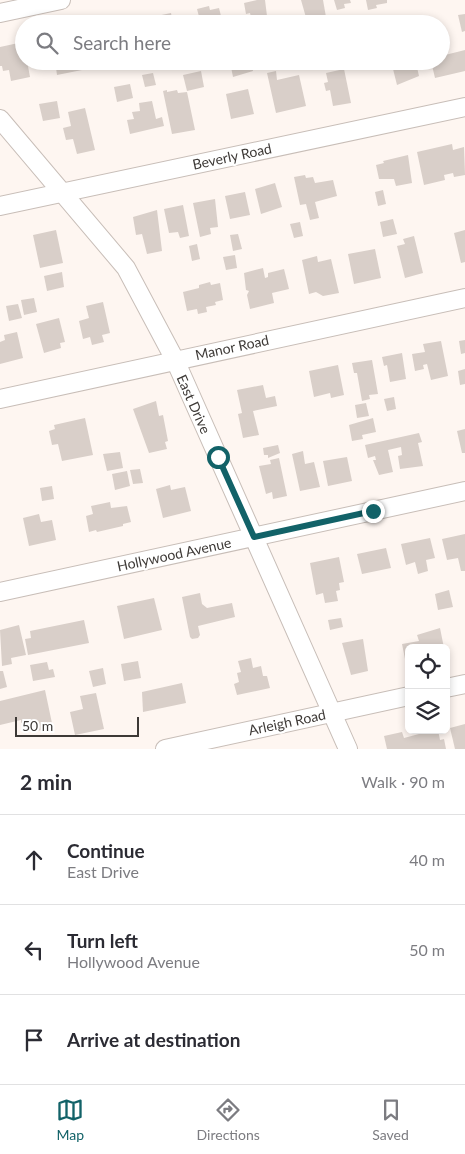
<!DOCTYPE html>
<meta charset="utf-8">
<style>
body{margin:0;font-family:Lato,sans-serif;background:#f2f2f3;color:#2b2b33}
.controls{position:absolute;right:15px;bottom:15px;display:grid;overflow:hidden;border-radius:8px;box-shadow:0 2px 8px #0003}
.controls button{width:45px;height:45px;display:grid;place-items:center;padding:0;border:0;border-bottom:1px solid #e1e1e2;background:#fff;color:#2b2b33;font:25px sans-serif}
.scale{position:absolute;left:15px;bottom:12px;width:124px;box-sizing:border-box;padding-left:5px;border:2px solid #3d3936;border-top:0;font-size:14px;line-height:18px;white-space:nowrap;color:#3d3936;-webkit-text-stroke:4px #fff;paint-order:stroke}
.stop{position:absolute;width:15px;height:15px;margin:-11px;border:4px solid #126268;border-radius:50%;background:#fff}
.stop.end{background:#126268;border-color:#fff;box-shadow:0 1px 5px #0008}
.list{margin:0;padding:0;list-style:none}
h2{display:flex;justify-content:space-between;align-items:center;height:65px;margin:0;padding:0 20px;font-size:21px}
h2 small{font-size:16px;font-weight:400;color:#7c7c81}
.list li{display:grid;grid-template-columns:32px 1fr auto;gap:15px;align-items:center;box-sizing:border-box;height:90px;padding:0 20px;border-top:1px solid #e1e1e2}
.list b{display:block;font-size:19px;white-space:nowrap}
.list p{margin:0;font-size:16px;white-space:nowrap;color:#7c7c81}
.list em{font-size:16px;font-style:normal;color:#7c7c81}
.icon{flex:none;width:28px;height:28px;fill:none;stroke:currentColor;stroke-width:2;stroke-linecap:round;stroke-linejoin:round}
.map{position:relative;flex:none;width:465px;height:749px;overflow:hidden}
.search{position:absolute;background:#fff;box-shadow:0 2px 8px #0003;left:15px;right:15px;top:15px;height:55px;display:flex;align-items:center;gap:12px;box-sizing:border-box;padding:0 18px;border-radius:28px;color:#7c7c81;font-size:19px}
.sheet{height:335px;background:#fff}
nav{display:flex;justify-content:space-around;align-items:center;box-sizing:border-box;height:70px;border-top:1px solid #e1e1e2;background:#fff;font-size:14px;color:#7c7c81}
nav a{display:grid;justify-items:center;gap:2px}
nav .on{color:#126268}
.map>svg:first-child{display:block}
.building{fill:#d9cfc9}
.lines{fill:none;stroke-linecap:round;stroke-linejoin:round}
.minor-casing{stroke:#c8beb8;stroke-width:20}
.minor{stroke:#fff;stroke-width:18}
.route{stroke:#126268;stroke-width:6}
.labels{text-anchor:middle;dominant-baseline:central;stroke-width:4.5;stroke-linejoin:round;paint-order:stroke}
.street-label{font-size:14px;fill:#3d3936;stroke:#fff}
</style>
<div class="map">
<svg width="465" height="749" viewBox="0 0 465 749">
<rect width="100%" height="100%" fill="#fef6f1"/>
<g class="building">
<path d="M257,0H265L268,24H243L252,21L250,13L246,14L244,3Z"/>
<path d="M301,0H323L326,17L307,21Z"/>
<path d="M334,0H350L351,3L344,4L345,8L337,10Z"/>
<path d="M366,0H387V3L376,5L377,8L368,10Z"/>
<path d="M209,6L210,10L219,8L223,24H201L197,9Z"/>
<path d="M171,13L173,24H154L152,17Z"/>
<path d="M465,14V31L462,32L458,15Z"/>
<path d="M23,42L24,61H27L30,77L11,81L9,70L3,71L2,66H0V47Z"/>
<path d="M465,50V71L435,78L431,61H441V56Z"/>
<path d="M55,61H91L92,68L57,75Z"/>
<path d="M175,61H185L186,66L176,68Z"/>
<path d="M251,61L253,71L233,77L230,62Z"/>
<path d="M391,61H408L409,65L416,63L419,76L397,85Z"/>
<path d="M344,69L351,103L333,106L330,90L326,91L324,83L328,82L326,73Z"/>
<path d="M201,71L204,87L187,91L183,75Z"/>
<path d="M276,71L277,80L299,75L306,106L276,113L267,73Z"/>
<path d="M153,73L156,85L145,87L142,75Z"/>
<path d="M130,84L133,98L117,102L114,87Z"/>
<path d="M248,89L254,114L231,119L226,94Z"/>
<path d="M167,90V92L177,90L178,93L187,92L195,130L172,134L163,91Z"/>
<path d="M57,101L60,118L43,121L39,104Z"/>
<path d="M152,101L156,119L162,117L164,126L130,134L127,120L134,119L132,112L140,111L139,103Z"/>
<path d="M85,108L95,150L77,154L73,139L66,140L63,128L71,126L68,112Z"/>
<path d="M452,144L453,150L464,147L465,175L454,177L453,173L444,175L445,180L424,185L417,152Z"/>
<path d="M408,155L412,183L396,186L394,179H379L376,165L384,163L383,161Z"/>
<path d="M305,175L306,178L313,177L315,183L333,180L337,196L315,202L319,218L310,220L306,204L300,205L294,177Z"/>
<path d="M275,183L282,207L261,214L255,189Z"/>
<path d="M383,190L386,204L378,206L375,192Z"/>
<path d="M245,192L250,215L230,219L225,196Z"/>
<path d="M215,199L218,227L210,228L211,234L200,237L193,203Z"/>
<path d="M183,205L189,236L180,238L178,232L169,233L164,209Z"/>
<path d="M157,210L162,251L147,254L142,234L136,235L133,217Z"/>
<path d="M393,219L397,234L383,237L380,222Z"/>
<path d="M300,222L303,236L294,238L290,224Z"/>
<path d="M56,230L63,263L40,268L33,235Z"/>
<path d="M465,230V262L461,263L454,233Z"/>
<path d="M238,234L242,249L233,251L230,235Z"/>
<path d="M414,236L423,273L405,278L397,246L405,244L403,239Z"/>
<path d="M197,244L200,259L192,261L189,246Z"/>
<path d="M375,249L381,278L354,284L348,254Z"/>
<path d="M235,255L237,268L226,270L223,257Z"/>
<path d="M317,256L318,262L331,259L339,293L323,296L316,292L309,294L302,260Z"/>
<path d="M263,268L265,278L268,277V273L284,269L289,289L272,293L274,303L250,309L247,295L249,291L246,290L244,273Z"/>
<path d="M62,272L64,287L47,291L44,276Z"/>
<path d="M210,282L211,285L220,283L223,300L215,302L216,305L206,307L207,312L198,314L197,309L187,311L183,292L199,288V285Z"/>
<path d="M34,298L37,312L24,315L21,300Z"/>
<path d="M103,302L110,333L102,335L104,342L92,345L90,337L83,339L79,321L89,318L86,306Z"/>
<path d="M18,304L22,318L9,321L6,306Z"/>
<path d="M59,318L65,342L60,343L61,348L44,353L36,324Z"/>
<path d="M17,332L23,358L0,364V342L5,340L4,335Z"/>
<path d="M465,340V353L461,354L459,341Z"/>
<path d="M441,341L448,376L431,380L427,364L423,365L424,369L415,371L412,354L425,352L423,344Z"/>
<path d="M402,353L406,379L390,382L387,365L384,366L382,357Z"/>
<path d="M372,360L378,394L369,395L370,399L362,401L357,373H354L352,363Z"/>
<path d="M338,365L344,395L331,398L330,393L314,397L309,371Z"/>
<path d="M465,369V384L460,385L458,371Z"/>
<path d="M263,385L266,398L275,396L277,406L253,411L259,435L243,438L238,414L242,413L237,390Z"/>
<path d="M394,397L396,409L387,411L384,399Z"/>
<path d="M156,401L159,416L163,415L168,441L165,442L167,449L149,453L133,409Z"/>
<path d="M366,403L369,416L357,418L355,405Z"/>
<path d="M85,418L93,455L62,461L58,444L52,445L49,431L55,429L54,425Z"/>
<path d="M373,418L376,432L362,435L363,439L352,441L349,425Z"/>
<path d="M465,429V453H462L457,431Z"/>
<path d="M419,433L422,442L418,443L423,466L400,469L398,456L402,455L401,447L388,450L393,472L379,475L373,460H376L375,456L368,458L365,445Z"/>
<path d="M278,445L280,453L268,458V455H264L263,448Z"/>
<path d="M303,451L305,464L314,462L320,487L300,491L292,454Z"/>
<path d="M120,452L123,468L107,471L103,454Z"/>
<path d="M347,457L352,481L328,486L323,461Z"/>
<path d="M279,458L287,496L273,499L272,492L266,494L259,466L271,464L270,460Z"/>
<path d="M140,469L143,483L133,484L130,470Z"/>
<path d="M127,471L130,486L115,490L112,474Z"/>
<path d="M170,485L171,490L185,487L191,511L163,518L156,489Z"/>
<path d="M52,486L54,499L42,501L40,488Z"/>
<path d="M110,502L111,508L127,506L131,522L123,524V526L97,532L96,530L89,532L86,516L93,514L91,506Z"/>
<path d="M39,514L41,522L52,520L56,540L29,546L23,518Z"/>
<path d="M465,534V571H461L458,558L447,560L442,539Z"/>
<path d="M430,538L435,558L426,560L428,571L418,574L415,562L406,565L401,544Z"/>
<path d="M386,548L391,568L362,574L357,554Z"/>
<path d="M339,557L344,582L339,583L340,590L336,591L338,601L325,603L323,593L316,595L310,563Z"/>
<path d="M449,590L453,607L438,610L435,594Z"/>
<path d="M200,593L202,604L207,608L232,603L235,617L198,626L200,635L198,638L192,639L190,637L182,597Z"/>
<path d="M154,598L162,630L124,639L117,606Z"/>
<path d="M341,618L343,627L330,630L328,620Z"/>
<path d="M84,620L89,643L28,655L25,639L31,638L30,631Z"/>
<path d="M19,625L26,655L11,658L12,664L2,666L0,630Z"/>
<path d="M440,628L444,648H409V663L406,664L402,644L419,641L417,635Z"/>
<path d="M363,639L368,671L351,675L342,643Z"/>
<path d="M251,658L253,668L261,666L263,676H267L270,688L237,695L234,684L239,682L237,673L241,672L238,661Z"/>
<path d="M138,661L141,678L124,681L121,664Z"/>
<path d="M47,662L49,670L53,669L55,677L33,681L30,665Z"/>
<path d="M103,668L106,684L93,687L89,671Z"/>
<path d="M0,671H3L7,687L0,689Z"/>
<path d="M182,683L186,703L143,712L142,692Z"/>
<path d="M45,690L53,728L37,731L34,720L21,723V720L0,725V701Z"/>
<path d="M96,693L104,729L75,735L70,712L83,709L80,696Z"/>
<path d="M465,724V749H455L450,728Z"/>
<path d="M418,730H438L440,740L444,739L446,749H387L384,736L402,732L404,738L419,734Z"/>
</g>
<g class="lines">
<g class="minor-casing">
<g id="minor">
<path d="M0,13L61,0"/>
<path d="M0,119L126,268L175,360L348,749"/>
<path d="M0,206L465,107"/>
<path d="M0,399L465,298"/>
<path d="M0,592L465,491"/>
<path d="M446,688L465,684"/>
<path d="M165,749L409,696"/>
</g>
</g>
<use href="#minor" class="minor"/>
</g>
<g class="lines">
<path class="route" d="M218,457L254,537L373,511"/>
</g>
<g class="labels">
<g class="street-label">
<text transform="translate(232 156) rotate(-12)">Beverly Road</text>
<text transform="translate(232 347) rotate(-12)">Manor Road</text>
<text transform="translate(194 404) rotate(66)">East Drive</text>
<text transform="translate(174 554) rotate(-12)">Hollywood Avenue</text>
<text transform="translate(287 722) rotate(-12)">Arleigh Road</text>
</g>
</g>
</svg>
<div class="controls">
<button><svg class="icon" aria-label="locate" viewBox="0 0 24 24"><circle cx="12" cy="12" r="6"/><path d="M12 2v4M12 18v4M2 12h4M18 12h4"/></svg></button>
<button><svg class="icon" aria-label="layers" viewBox="0 0 24 24"><path d="M12 4l9 5-9 5-9-5zM3 14l9 5 9-5"/></svg></button>
</div>
<div class="scale">50 m</div>
<div class="stop" style="left:218px;top:457px"></div>
<div class="stop end" style="left:373px;top:511px"></div>
<div class="search"><svg class="icon" aria-label="search" viewBox="0 0 24 24"><circle cx="10" cy="10" r="6"/><path d="M15 15l6 6"/></svg>Search here</div>
</div>
<section class="sheet">
<h2>2 min<small>Walk · 90 m</small></h2>
<ul class="list">
<li><svg class="icon" aria-label="ahead" viewBox="0 0 24 24"><path d="M12 20V5M6 11l6-6 6 6"/></svg><div><b>Continue</b><p>East Drive</p></div><em>40 m</em></li>
<li><svg class="icon" aria-label="left" viewBox="0 0 24 24"><path d="M17 20v-9H6M10 6l-5 5 5 5"/></svg><div><b>Turn left</b><p>Hollywood Avenue</p></div><em>50 m</em></li>
<li><svg class="icon" aria-label="arrive" viewBox="0 0 24 24"><path d="M6 21V4h12l-3 4 3 4H6"/></svg><div><b>Arrive at destination</b></div></li>
</ul>
</section>
<nav>
<a class="on"><svg class="icon" aria-label="map" viewBox="0 0 24 24"><path d="M3 6l6-2 6 2 6-2v14l-6 2-6-2-6 2zM9 4v14M15 6v14"/></svg>Map</a>
<a><svg class="icon" aria-label="directions" viewBox="0 0 24 24"><path d="M12 3l9 9-9 9-9-9zM9 14v-3h6M13 9l2 2-2 2"/></svg>Directions</a>
<a><svg class="icon" aria-label="saved" viewBox="0 0 24 24"><path d="M7 4h10v16l-5-4-5 4z"/></svg>Saved</a>
</nav>
